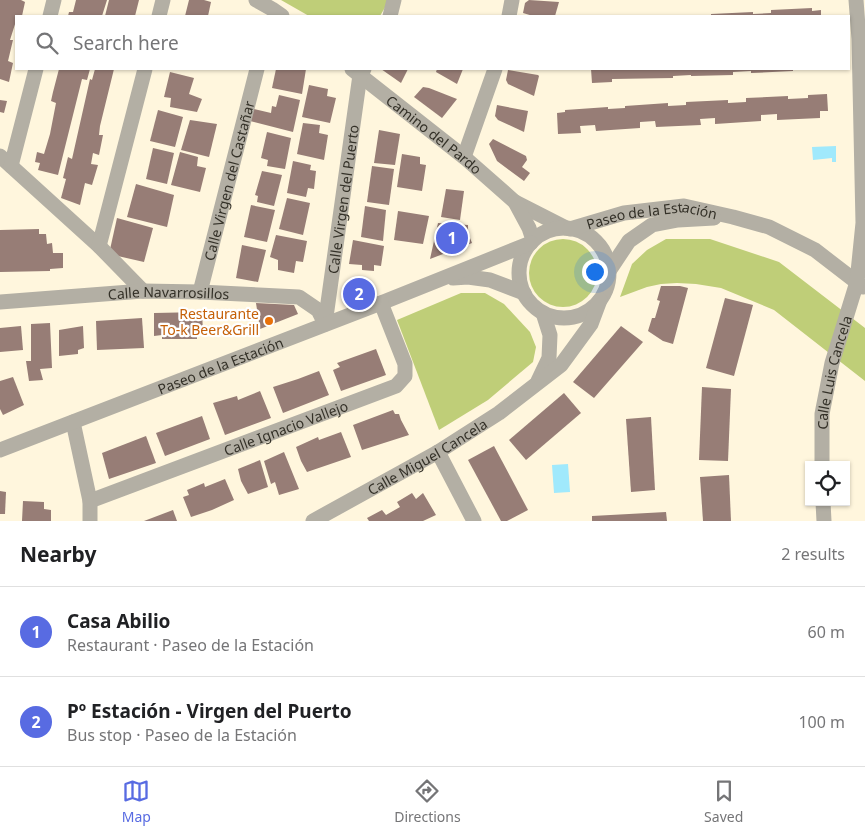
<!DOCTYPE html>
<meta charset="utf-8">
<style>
body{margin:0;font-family:"Noto Sans",sans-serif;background:#f6f6f6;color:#202124}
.controls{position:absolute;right:15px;bottom:15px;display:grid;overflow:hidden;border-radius:0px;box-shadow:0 1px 4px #0004}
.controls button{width:45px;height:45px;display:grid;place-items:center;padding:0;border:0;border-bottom:1px solid #e0e0e0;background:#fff;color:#202124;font:25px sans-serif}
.you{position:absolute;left:594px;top:271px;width:18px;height:18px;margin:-12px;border:4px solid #fff;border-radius:50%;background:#1a73e8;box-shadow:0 0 0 8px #1a73e833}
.badge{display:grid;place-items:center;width:32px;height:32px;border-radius:50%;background:#586be2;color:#fff;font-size:16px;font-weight:700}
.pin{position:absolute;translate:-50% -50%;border:2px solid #fff;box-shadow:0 1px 5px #0006}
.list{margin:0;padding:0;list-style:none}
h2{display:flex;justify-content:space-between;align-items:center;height:65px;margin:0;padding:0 20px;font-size:21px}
h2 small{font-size:16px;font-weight:400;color:#757577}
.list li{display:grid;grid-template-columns:32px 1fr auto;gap:15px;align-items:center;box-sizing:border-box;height:90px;padding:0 20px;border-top:1px solid #e0e0e0}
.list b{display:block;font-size:19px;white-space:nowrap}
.list p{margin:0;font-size:16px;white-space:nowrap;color:#757577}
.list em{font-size:16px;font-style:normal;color:#757577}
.icon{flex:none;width:28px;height:28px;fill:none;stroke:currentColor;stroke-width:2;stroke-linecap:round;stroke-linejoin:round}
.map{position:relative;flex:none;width:865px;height:521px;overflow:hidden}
.search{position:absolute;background:#fff;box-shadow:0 1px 4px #0004;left:15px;right:15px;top:15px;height:55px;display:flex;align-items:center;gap:12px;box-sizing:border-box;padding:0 18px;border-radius:0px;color:#757577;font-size:19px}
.sheet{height:245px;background:#fff}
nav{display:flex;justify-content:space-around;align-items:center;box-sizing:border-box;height:70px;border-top:1px solid #e0e0e0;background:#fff;font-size:14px;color:#757577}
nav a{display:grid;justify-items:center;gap:2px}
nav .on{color:#586be2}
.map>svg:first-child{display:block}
.green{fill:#bfce78}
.water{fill:#a0e9fc}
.building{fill:#977d76}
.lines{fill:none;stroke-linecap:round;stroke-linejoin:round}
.minor{stroke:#b3afa4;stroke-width:15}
.food-dot{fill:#e8710a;stroke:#fff;stroke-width:2}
.labels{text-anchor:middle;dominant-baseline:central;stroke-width:4.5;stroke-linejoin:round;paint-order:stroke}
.street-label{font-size:14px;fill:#343128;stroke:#fff}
.food-label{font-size:14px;fill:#c56008;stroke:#fff;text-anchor:end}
</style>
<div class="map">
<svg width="865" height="521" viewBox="0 0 865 521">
<rect width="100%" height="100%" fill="#fff6dd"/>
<g class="green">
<path d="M281,0H387V4L380,16H309Z"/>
<path d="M666,239H710L779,262L865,328V381L774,310L721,288L696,284L677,283L661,284L647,287L620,297L632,264L647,250Z"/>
<circle cx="563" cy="273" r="34"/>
<path d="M461,293H485L504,304L530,332L536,347L533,362L488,400L439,430L397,320Z"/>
</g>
<g class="water">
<path d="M836,146V162H832V158L813,160L812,147Z"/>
<path d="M568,464L570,492L554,493L552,465Z"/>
</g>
<g class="building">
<path d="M0,0H21L25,2L22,16H16V21L10,40H13L8,61L13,63L9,82L0,79Z"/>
<path d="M76,0H107L102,16H68L69,12H73Z"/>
<path d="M109,0H139L135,16H105Z"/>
<path d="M189,0H204L211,2L208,16H185Z"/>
<path d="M529,0L559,2L555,16H533L523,13L525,3Z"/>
<path d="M812,8V11L821,10V16H711V14L753,12V14L771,13V10Z"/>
<path d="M59,69H90L87,80L82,79L58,175L38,170L40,163L35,162L37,152L44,154L50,134L56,103L51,101L53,92Z"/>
<path d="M95,69H114L100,126L99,135H103L99,155L93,153L91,164L98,165L92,185L85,183L80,205L61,198L66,179L63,178L68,157L72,159L90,79L92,80Z"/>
<path d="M276,69H306L302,94L272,88Z"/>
<path d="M381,69H408L401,83Z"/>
<path d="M437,69H463L457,84L436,72Z"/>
<path d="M591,69H793V71L751,73V71L733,72V75L691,76V75L673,76V78L612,79V82L592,83Z"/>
<path d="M508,70L538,75L539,76L534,96L508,84L506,80Z"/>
<path d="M170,72L194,78L189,94L202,99L197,112L170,107L171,98L164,97Z"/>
<path d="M309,85L328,89L327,96L336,98L330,123L302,117Z"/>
<path d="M423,87L429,88L457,99L442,118L414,97Z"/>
<path d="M827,94L828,111H820V118L777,120V114L761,115V121L715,124V118L700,119L701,125L656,127L655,121L640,122V128L596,131L595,125L580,126L581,133L558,134L557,113L565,112V110L608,107V109L625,108V106L668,103V106L686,105V102L728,100V103L746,102V98L788,96V99L808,98V95Z"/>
<path d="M279,95L300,100L293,132L250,121L254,109L271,113L272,106L276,107Z"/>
<path d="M0,100L7,101L4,113L0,112Z"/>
<path d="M497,105L528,111L524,132L498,120L495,116Z"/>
<path d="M158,110L183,117L175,147L150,141Z"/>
<path d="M190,120L217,124L209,157L181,150Z"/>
<path d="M303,123L320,125L319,133L328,135L324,160L297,154Z"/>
<path d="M379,130L400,134L395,165L374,163Z"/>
<path d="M267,132L291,138L285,169L267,166L268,160L261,158Z"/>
<path d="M493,139L526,156L527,160L522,167L530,173L524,181L497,161L489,144Z"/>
<path d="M153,148L174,153L167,184L146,179Z"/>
<path d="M180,152L198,157L197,166L206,168L200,192L171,185Z"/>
<path d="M402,154L420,157V164L426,165L422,191L397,187Z"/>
<path d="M293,161L311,165L310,170L316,171L314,189L308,188L306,197L287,193Z"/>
<path d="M372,166L394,169L389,205L367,202Z"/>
<path d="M262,171L282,175L274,206L257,202L258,196L255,195Z"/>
<path d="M136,184L174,195L167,227L127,217Z"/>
<path d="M446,189L464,191L460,220L441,217Z"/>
<path d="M287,198L310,203L303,235L279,229Z"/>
<path d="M251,205L275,210L267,242L244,237Z"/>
<path d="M365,206L386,210L383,241L361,237Z"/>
<path d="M398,211L429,216L423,244L394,240Z"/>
<path d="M117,218L153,228L144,262L109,254Z"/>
<path d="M438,223L468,225V233L472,243L430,259Z"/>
<path d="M39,229V234H46L47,244L52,243L53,253H63V268L50,269V271L0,272V230Z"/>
<path d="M276,235L307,241L303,262L296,261L294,273L278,270V260L270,257Z"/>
<path d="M353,240L384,246L381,266L374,265V271L362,270V265L349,264Z"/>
<path d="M242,245L266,250L258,282L236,278Z"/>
<path d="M661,286H680L688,288L673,344L663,341L648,331L652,318H655L660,301L657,300Z"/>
<path d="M725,298L753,305L734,376L706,368Z"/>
<path d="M256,303L294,305L298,314L260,329Z"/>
<path d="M202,312L203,332H197V339H162V335L154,336V313Z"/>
<path d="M142,318L144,348L97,350L96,321Z"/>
<path d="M50,323L52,368L40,369L43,380L29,381L26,361H31V324Z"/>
<path d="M21,326L23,350L0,352V328Z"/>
<path d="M83,326L84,348L78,350V354L59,356V330Z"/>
<path d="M621,326L643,342L594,398L573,382Z"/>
<path d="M376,349L386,375L341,391L333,370L340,367L337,363Z"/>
<path d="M319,371L329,395L283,413L273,387L298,379Z"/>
<path d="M13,377L24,405L3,415L0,409V381Z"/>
<path d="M702,387L731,389L728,461L699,460Z"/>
<path d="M260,391L271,418L225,435L213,403L237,396L238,400Z"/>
<path d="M564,393L581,413L526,460L509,440Z"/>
<path d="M393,410L395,414H399L401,420L409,435L362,450L353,425Z"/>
<path d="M202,416L210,439L165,456L156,433Z"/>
<path d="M651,417L655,490L631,492L626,419Z"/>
<path d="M341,432L351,457L307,472L301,461L296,447L318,437L319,440Z"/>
<path d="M146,436L156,463L109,479L102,453Z"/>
<path d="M494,446L528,510L507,521H501L468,460Z"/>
<path d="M284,452L299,489L279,495L275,482L271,484L264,461Z"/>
<path d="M260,460L268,487L248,494L241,481L238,469Z"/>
<path d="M729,475L731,521H703L700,477Z"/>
<path d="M225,479L234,500L212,510L191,517L183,497L189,495L187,490L204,483L205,487Z"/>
<path d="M0,491L6,492L5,514H0Z"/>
<path d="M412,493L416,499L423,493L436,515L423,521H369L367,518L382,510L386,515L400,507L397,502Z"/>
<path d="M23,501L44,502V509L51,510V521H22Z"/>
<path d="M173,510L177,521H144Z"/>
<path d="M666,512L667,521H592V516Z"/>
</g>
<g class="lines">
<g class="minor">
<path d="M256,0L272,9L282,16"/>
<path d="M50,16L54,0"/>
<path d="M159,16L163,0"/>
<path d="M390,16L394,0"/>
<path d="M509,16L512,0"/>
<path id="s1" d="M352,69L464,157L515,202L566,228"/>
<path d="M0,156L99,246L143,291"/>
<path d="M464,157L495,69"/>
<path d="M11,166L36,69"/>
<path d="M515,202L529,228L533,240"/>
<circle cx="564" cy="273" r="45"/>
<path id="s2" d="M570,229L624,213L684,206L733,217L769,227L815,250L863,287"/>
<path d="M99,246L145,69"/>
<path d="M609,271L629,241L652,225L678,220L714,218"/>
<path d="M453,278L468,277L490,280L524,293"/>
<path id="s3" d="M200,292L257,69"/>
<path id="s4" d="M0,302L143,291L200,292L299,297L318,310L325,324"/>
<path id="s5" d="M325,324L360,75L364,69"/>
<path d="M538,381L549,358L550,335L543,313"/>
<path d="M73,422L90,501V521"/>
<path id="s6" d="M0,450L381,303L531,243"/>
<path d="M438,452L474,521"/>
<path id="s7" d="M822,465V414L832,363L857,282L863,223L859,39L856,0"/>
<path id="s8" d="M90,501L396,386L405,376V364L381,303"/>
<path d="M823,502L824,521"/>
<path id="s9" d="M313,521L438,452L499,413L561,365L591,324L600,300"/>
</g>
</g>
<circle class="food-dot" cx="269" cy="321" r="5"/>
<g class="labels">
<g class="street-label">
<text stroke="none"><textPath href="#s1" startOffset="105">Camino del Pardo</textPath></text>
<text stroke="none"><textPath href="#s3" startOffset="115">Calle Virgen del Castañar</textPath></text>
<text stroke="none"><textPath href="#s5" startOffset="126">Calle Virgen del Puerto</textPath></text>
<text stroke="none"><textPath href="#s2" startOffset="84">Paseo de la Estación</textPath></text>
<text stroke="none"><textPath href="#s4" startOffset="169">Calle Navarrosillos</textPath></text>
<text stroke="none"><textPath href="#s6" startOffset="236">Paseo de la Estación</textPath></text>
<text stroke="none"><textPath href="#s7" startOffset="94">Calle Luis Cancela</textPath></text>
<text stroke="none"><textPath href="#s8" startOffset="209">Calle Ignacio Vallejo</textPath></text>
<text stroke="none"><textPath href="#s9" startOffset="131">Calle Miguel Cancela</textPath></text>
</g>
<g class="food-label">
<text x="259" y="313">Restaurante<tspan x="259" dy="16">To-k Beer&amp;Grill</tspan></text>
</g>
</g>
</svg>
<div class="controls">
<button><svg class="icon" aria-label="locate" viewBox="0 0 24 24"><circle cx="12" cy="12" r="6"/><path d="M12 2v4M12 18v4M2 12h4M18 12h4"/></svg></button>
</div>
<div class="you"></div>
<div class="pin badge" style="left:452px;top:238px">1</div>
<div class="pin badge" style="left:359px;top:294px">2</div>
<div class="search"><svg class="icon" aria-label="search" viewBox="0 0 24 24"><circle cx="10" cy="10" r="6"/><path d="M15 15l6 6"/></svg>Search here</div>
</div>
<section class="sheet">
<h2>Nearby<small>2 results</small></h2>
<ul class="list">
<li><span class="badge">1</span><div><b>Casa Abilio</b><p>Restaurant · Paseo de la Estación</p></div><em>60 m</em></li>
<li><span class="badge">2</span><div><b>Pº Estación - Virgen del Puerto</b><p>Bus stop · Paseo de la Estación</p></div><em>100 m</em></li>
</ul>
</section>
<nav>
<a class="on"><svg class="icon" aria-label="map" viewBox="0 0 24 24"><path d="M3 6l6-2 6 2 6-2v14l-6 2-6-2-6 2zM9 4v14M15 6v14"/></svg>Map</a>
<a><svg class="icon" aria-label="directions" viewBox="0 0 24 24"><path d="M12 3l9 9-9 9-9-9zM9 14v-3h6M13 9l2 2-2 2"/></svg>Directions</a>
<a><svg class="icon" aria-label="saved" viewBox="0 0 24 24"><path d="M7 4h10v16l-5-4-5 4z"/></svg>Saved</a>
</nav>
